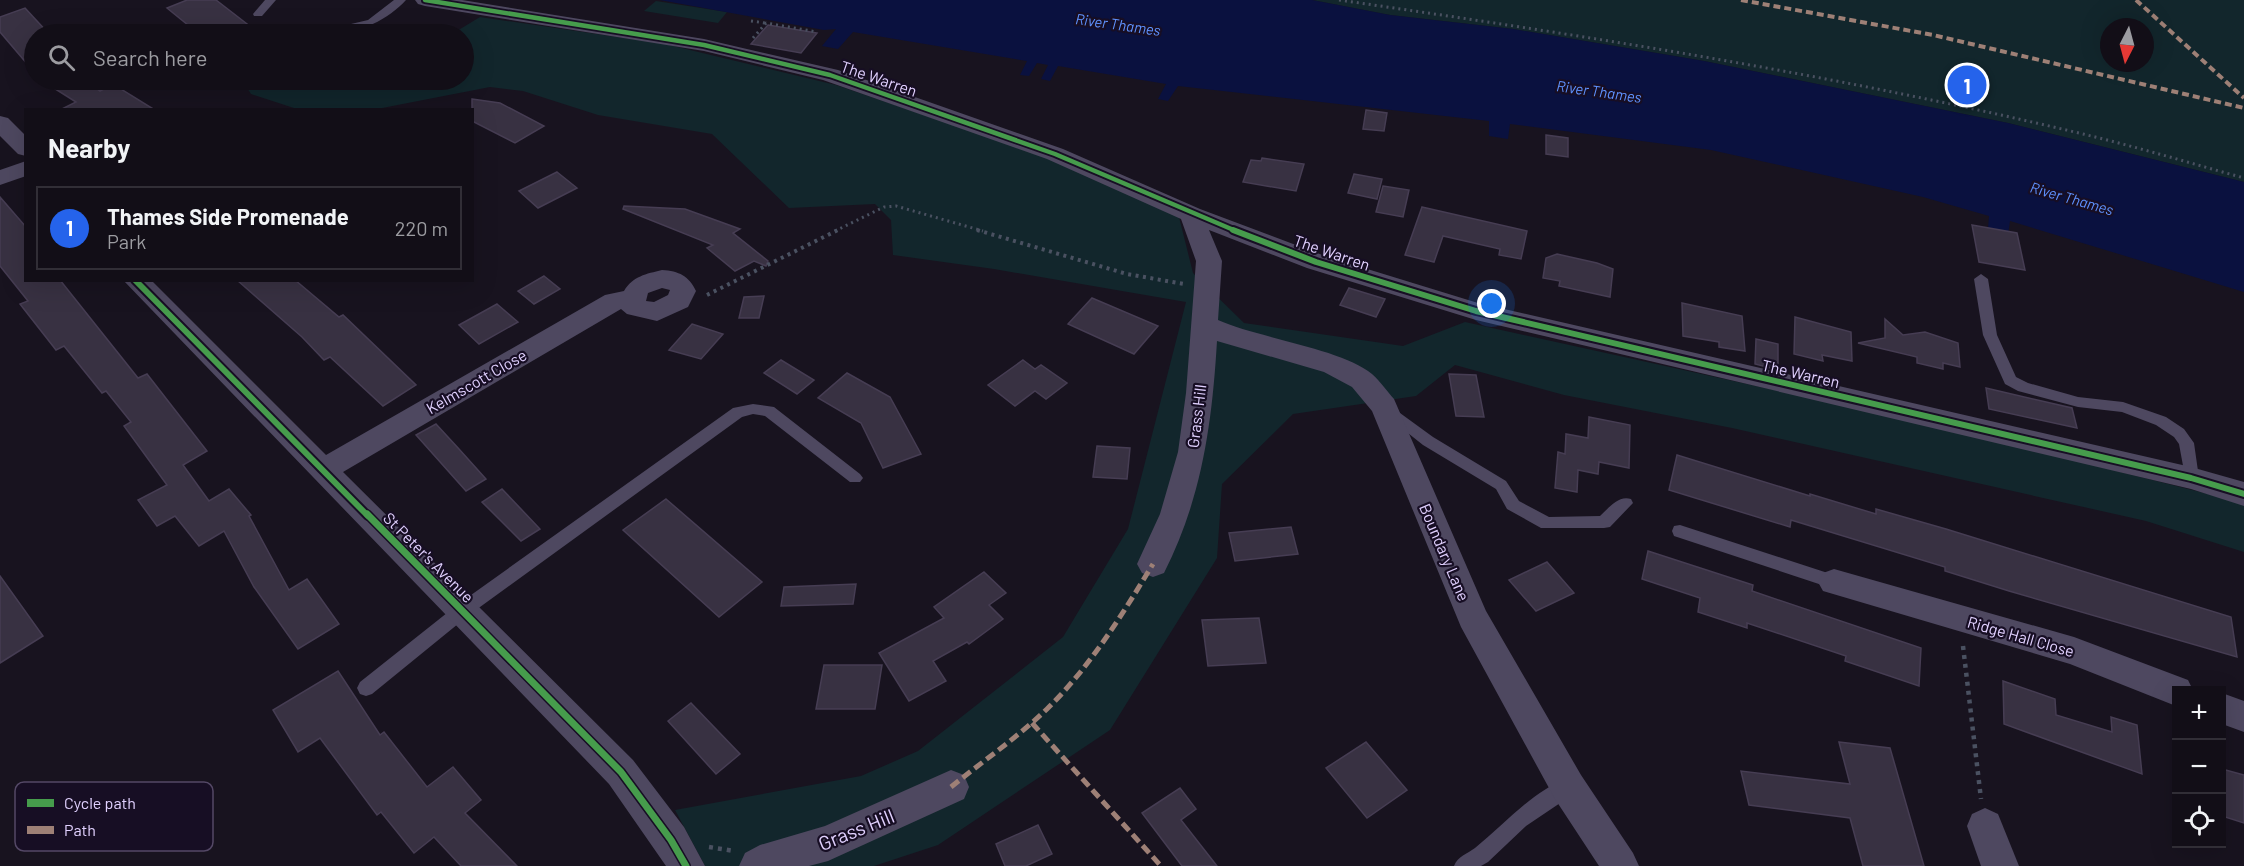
<!DOCTYPE html>
<meta charset="utf-8">
<style>
body{margin:0;font-family:Barlow,sans-serif;background:#1b1720;color:#f1f3f6}
.controls{position:absolute;right:18px;bottom:18px;display:grid;overflow:hidden;border-radius:0px;box-shadow:0 6px 24px #0002}
.controls button{width:54px;height:54px;display:grid;place-items:center;padding:0;border:0;border-bottom:2px solid #312e36;background:#120e17;color:#f1f3f6;font:30px sans-serif}
.compass{position:absolute;left:2100px;top:18px;width:54px;height:54px;border-radius:50%;background:#120e17;box-shadow:0 6px 24px #0002;rotate:186deg}
.you{position:absolute;left:1492px;top:304px;width:21px;height:21px;margin:-15px;border:4px solid #fff;border-radius:50%;background:#1a73e8;box-shadow:0 0 0 9px #1a73e833}
.badge{display:grid;place-items:center;width:39px;height:39px;border-radius:50%;background:#2563eb;color:#fff;font-size:20px;font-weight:700}
.pin{position:absolute;translate:-50% -50%;border:3px solid #fff;box-shadow:0 2px 6px #0006}
.list{margin:0;padding:0;list-style:none}
h2{display:flex;justify-content:space-between;align-items:center;height:78px;margin:0;padding:0 24px;font-size:26px}
h2 small{font-size:20px;font-weight:400;color:#9c9ca1}
.list li{display:grid;grid-template-columns:39px 1fr auto;gap:18px;align-items:center;box-sizing:border-box;height:84px;margin:0 12px 12px;padding:0 12px;border:2px solid #312e36;border-radius:0px}
.list b{display:block;font-size:22px;white-space:nowrap}
.list p{margin:0;font-size:20px;white-space:nowrap;color:#9c9ca1}
.list em{font-size:20px;font-style:normal;color:#9c9ca1}
.icon{flex:none;width:33px;height:33px;fill:none;stroke:currentColor;stroke-width:2;stroke-linecap:round;stroke-linejoin:round}
.map{position:relative;flex:none;width:2244px;height:866px;overflow:hidden}
.search{position:absolute;background:#120e17;box-shadow:0 6px 24px #0002;left:24px;top:24px;width:450px;height:66px;display:flex;align-items:center;gap:15px;box-sizing:border-box;padding:0 21px;border-radius:33px;color:#9c9ca1;font-size:22px}
.panel{position:absolute;background:#120e17;box-shadow:0 6px 24px #0002;left:24px;top:108px;width:450px;height:174px;border-radius:0px}
.map>svg:first-child{display:block}
.green{fill:#12262c;fill-rule:evenodd}
.water{fill:#0a113f}
.building{fill:#383142;stroke:#463d53;stroke-width:1.5}
.lines{fill:none;stroke-linecap:round;stroke-linejoin:round}
.path-far2{stroke:#4a5161;stroke-width:3;stroke-dasharray:2 4;stroke-linecap:butt}
.path-far1{stroke:#4a5161;stroke-width:4;stroke-dasharray:3 4.5;stroke-linecap:butt}
.path{stroke:#4a5161;stroke-width:4.5;stroke-dasharray:4 5;stroke-linecap:butt}
.service{fill:#4e4860;fill-rule:evenodd}
.minor{fill:#4e4860;fill-rule:evenodd}
.quiet-far1{stroke:#9e8076;stroke-width:4;stroke-dasharray:7 4;stroke-linecap:butt}
.quiet{stroke:#9e8076;stroke-width:5;stroke-dasharray:10 5;stroke-linecap:butt}
.cycleway-far2-casing{stroke:#170e24;stroke-width:8}
.cycleway-far1-casing{stroke:#170e24;stroke-width:10}
.cycleway-casing{stroke:#170e24;stroke-width:10}
.cycleway-far2{stroke:#469c4c;stroke-width:4.5}
.cycleway-far1{stroke:#469c4c;stroke-width:6}
.cycleway{stroke:#469c4c;stroke-width:7}
.labels{text-anchor:middle;dominant-baseline:central;stroke-width:4.5;stroke-linejoin:round;paint-order:stroke}
.far-water-label{font-size:15px;font-style:italic;fill:#5f92ff;stroke:#170e24}
.street-label{font-size:16px;fill:#e1d1ff;stroke:#170e24}
.near-street-label{font-size:20px;fill:#e1d1ff;stroke:#170e24}
.key{fill:#170e24;stroke:#544866;stroke-width:1.5}
.key-label{font-size:16px;fill:#e1d1ff}
</style>
<div class="map">
<svg width="2244" height="866" viewBox="0 0 2244 866">
<rect width="100%" height="100%" fill="#18131f"/>
<g class="green">
<path d="M1312,0H2244V182L2008,123L1704,61L1513,29L1390,15ZM2109,27H2145V63H2109Z"/>
<path d="M656,1L727,12L718,23L644,11Z"/>
<path d="M480,17L665,44L836,85L1042,155L1179,217L1193,273L1244,323L1403,346L1465,322L1934,425L2244,503V552L2146,521L1732,428L1564,395L1455,365L1416,396L1293,414L1222,484L1217,558L1110,730L938,845L874,866H705L675,810L861,776L918,751L1063,637L1128,529L1186,302L994,269L893,255L891,220L875,204L789,208L712,134L598,115L523,91L490,87L377,109H297L251,94L242,80H464V34H452Z"/>
</g>
<path class="water" d="M660,0H1312L1390,15L1513,29L1704,61L2008,123L2244,182V292L2010,221L2008,235L1988,229L1989,216L1923,197L1711,150L1510,124L1508,139L1489,136V121L1178,86L1168,101L1158,99L1166,84L1058,66L1050,81L1041,79L1048,65L1037,63L1029,76L1020,75L1027,61L853,32L838,49L822,46L836,29L824,30Z"/>
<g class="building">
<path d="M187,0H216L260,34H199L167,8Z"/>
<path d="M25,8L49,34H34V72L0,32V17Z"/>
<path d="M768,25L817,33L801,53L751,44Z"/>
<path d="M41,80H86L100,91L113,84L155,110H60L76,102Z"/>
<path d="M472,99L500,103L544,126L515,143L472,121Z"/>
<path d="M1366,110L1387,113L1384,131L1363,129Z"/>
<path d="M1546,135L1568,138V157L1546,154Z"/>
<path d="M1262,158L1304,164L1296,191L1243,182L1251,160L1261,161Z"/>
<path d="M557,172L577,188L538,208L519,191Z"/>
<path d="M1354,174L1382,179L1377,199L1348,193Z"/>
<path d="M1383,186L1409,190L1403,217L1376,212Z"/>
<path d="M0,197L26,227V280H60L138,378L147,374L207,451L183,465L209,501L229,489L251,515L249,516L289,590L307,579L339,624L298,649L254,587L224,531L199,546L175,516L157,526L138,500L167,485L124,426L131,422L106,391L102,393L64,346L56,350L20,304L28,301L0,266Z"/>
<path d="M624,206L685,209L740,229L733,233L768,261L766,266L754,261L735,271L707,248L713,245L623,209Z"/>
<path d="M1422,207L1527,231L1521,259L1499,255L1500,249L1443,236L1434,262L1405,255Z"/>
<path d="M1972,225L2017,233L2025,270L1979,262Z"/>
<path d="M1557,254L1597,263L1613,269L1610,297L1559,286L1560,281L1543,278L1546,258Z"/>
<path d="M544,276L560,289L534,304L518,291Z"/>
<path d="M237,280H295L339,317L343,315L416,385L383,406L330,357L324,360L302,337Z"/>
<path d="M1349,288L1385,299L1376,317L1340,305Z"/>
<path d="M764,296L759,318H739L744,297Z"/>
<path d="M1092,298L1158,326L1134,354L1068,324Z"/>
<path d="M1682,303L1742,316L1745,351L1719,347V342L1683,336Z"/>
<path d="M497,304L518,322L479,344L459,325Z"/>
<path d="M1795,317L1851,332L1852,361L1822,355L1823,361L1794,354Z"/>
<path d="M1885,319L1903,335L1925,332L1958,343L1960,367L1943,363V369L1917,363V357L1858,343L1885,338Z"/>
<path d="M692,324L723,334L701,359L669,350Z"/>
<path d="M1756,339L1778,344V370L1755,364Z"/>
<path d="M781,360L814,380L797,394L764,373Z"/>
<path d="M1023,360L1035,369L1041,365L1067,383L1046,399L1035,391L1015,406L988,385Z"/>
<path d="M847,373L890,397L921,454L883,468L861,423L818,398Z"/>
<path d="M1449,374L1476,375L1484,417L1456,416Z"/>
<path d="M1986,388L2072,408L2077,428L1989,409Z"/>
<path d="M1589,417L1630,425L1629,468L1599,462L1598,474L1578,470L1577,492L1555,488L1558,452L1565,454L1566,434L1588,438Z"/>
<path d="M436,424L459,449L486,479L466,491L416,435Z"/>
<path d="M1097,446L1130,448L1127,479L1093,477Z"/>
<path d="M1677,455L1810,496V494L1876,514V509L1946,529L2231,617L2237,657L2009,591L1945,571V567L1791,520L1790,527L1669,490Z"/>
<path d="M502,489L540,529L521,541L482,502Z"/>
<path d="M666,499L762,582L719,617L623,530Z"/>
<path d="M1291,527L1298,554L1235,561L1229,533Z"/>
<path d="M1648,551L1753,585L1752,591L1921,648L1919,686L1845,661L1846,656L1747,623V628L1698,612L1700,598L1642,579Z"/>
<path d="M1547,562L1574,593L1536,611L1509,580Z"/>
<path d="M984,572L1006,593L989,605L1003,619L969,644L967,642L933,661L946,681L909,701L879,653L944,618L934,607Z"/>
<path d="M0,576L43,636L0,663Z"/>
<path d="M856,584L853,604L781,606L784,587Z"/>
<path d="M1259,618L1266,663L1208,666L1202,620Z"/>
<path d="M824,665H882L875,709H816Z"/>
<path d="M338,671L380,735L384,732L427,787L453,767L481,800L465,813L517,866H461L434,837L414,853L381,812L377,815L320,738L298,752L273,710Z"/>
<path d="M2003,681L2055,699L2056,715L2112,732L2111,717L2137,725L2142,774L2004,724Z"/>
<path d="M691,703L740,754L716,774L668,721Z"/>
<path d="M1366,742L1407,790L1367,818L1326,768Z"/>
<path d="M1839,742L1890,748L1924,866H1863L1850,818L1749,805L1741,771L1850,784Z"/>
<path d="M2222,769L2244,775V823L2222,816Z"/>
<path d="M1180,788L1196,809L1181,820L1217,866H1182L1142,813Z"/>
<path d="M1038,825L1052,854L1026,866H1005L996,844Z"/>
</g>
<g class="lines">
<g class="path-far2">
<path d="M1339,0C1588,36 1838,75 2083,134C2137,147 2190,163 2244,178"/>
<path d="M751,21L765,23"/>
<path d="M753,38L766,23L817,32"/>
<path d="M835,231L884,207L896,206L983,231"/>
</g>
<g class="path-far1">
<path d="M977,230L1127,274L1184,284"/>
<path d="M707,295L838,230"/>
</g>
<g class="path">
<path d="M1963,646L1981,799"/>
<path d="M709,847L734,851"/>
</g>
<g class="service">
<path d="M265,0H276L262,16H254L253,14Z"/>
<path d="M394,0H406C388,20 353,37 327,34L334,28L368,20Z"/>
<path d="M1981,274L1988,279L1997,335L2016,377L2028,383L2078,397L2123,402L2166,417L2184,429L2194,443L2199,478L2196,482H2186L2179,444L2174,437L2156,425L2122,412L2078,407L2018,391L2005,384L1983,335L1974,279Z"/>
<path d="M753,404L774,407L860,474L863,478L860,482H850L765,416L753,414L742,417L469,615L372,694L366,696L360,694L357,688L360,682L457,605L733,408Z"/>
<path d="M1389,405L1433,437L1506,481L1519,501L1549,517L1600,516C1609,508 1618,495 1631,499L1633,503L1610,527L1604,528H1541L1507,509L1496,489L1423,445L1384,414L1382,410L1384,406Z"/>
<path d="M1680,525L1840,577L1842,582L1840,587L1834,589L1674,536L1672,531L1674,526Z"/>
<path d="M1568,778L1575,781L1577,787L1575,793L1526,826L1488,862L1481,866H1454C1458,856 1467,854 1475,848C1505,824 1531,792 1568,778Z"/>
</g>
<g class="minor">
<path d="M415,0H462L704,39L838,70L1063,149L1200,209L1325,256L1478,303L2191,467L2244,482V506L2191,489L1476,320L1307,268L1209,230L1222,261L1218,320C1258,338 1343,349 1372,374C1380,381 1387,391 1394,399L1486,611L1581,775L1633,853L1639,866H1599L1555,799L1461,627L1372,411L1352,387L1324,372L1217,341C1212,424 1202,498 1164,573L1153,577L1142,573L1137,564L1160,514L1178,452L1186,393L1196,261L1181,219L1047,159L823,80L704,51L425,6L418,4Z"/>
<path d="M0,116L8,118L26,136V156L18,154L0,136Z"/>
<path d="M26,161V176L0,185V170Z"/>
<path d="M662,270C679,271 689,276 696,291L688,307L657,321L627,314L621,309L343,472L633,760L684,827L705,866H666L609,784L123,280H151L326,455L605,295L624,291C633,276 646,274 662,270ZM662,288L670,290L668,295L654,302L646,301L648,293Z"/>
<path d="M1834,569L2074,637L2188,680L2193,690H2176V706L2070,664L1823,591L1818,582L1823,573Z"/>
<path d="M2222,693L2244,701V732L2222,724Z"/>
<path d="M951,770L964,775L969,787L964,799L828,861L809,866H739L745,853L760,845L825,826Z"/>
<path d="M1985,808L1998,814L2019,866H1981L1967,826L1972,814Z"/>
</g>
<g class="quiet-far1">
<path d="M1741,0L1933,35L2244,108"/>
<path d="M2136,0L2244,98"/>
</g>
<g class="quiet">
<path d="M1032,723L1161,866"/>
<path d="M951,787C983,761 1018,737 1047,709C1090,667 1122,615 1153,564"/>
</g>
<g class="cycleway-far2-casing">
<path id="cycleway-far2" d="M425,0L704,45L830,75L1055,154L1236,231"/>
</g>
<g class="cycleway-far1-casing">
<g id="cycleway-far1">
<path d="M1233,230L1316,262L1476,311L2191,478L2244,494"/>
<path d="M135,280L368,516"/>
</g>
</g>
<g class="cycleway-casing">
<path id="cycleway" d="M367,514L621,772L671,840L686,866"/>
</g>
<use href="#cycleway-far2" class="cycleway-far2"/>
<use href="#cycleway-far1" class="cycleway-far1"/>
<use href="#cycleway" class="cycleway"/>
</g>
<g class="labels">
<g class="far-water-label">
<text transform="translate(1118 24) rotate(8)">River Thames</text>
<text transform="translate(1599 91) rotate(8)">River Thames</text>
<text transform="translate(2072 198) rotate(16)">River Thames</text>
</g>
<g class="street-label">
<text transform="translate(879 78) rotate(19)">The Warren</text>
<text transform="translate(1332 252) rotate(19)">The Warren</text>
<text transform="translate(1801 373) rotate(13)">The Warren</text>
<text transform="translate(476 381) rotate(-30)">Kelmscott Close</text>
<text transform="translate(1196 416) rotate(-83)">Grass Hill</text>
<text transform="translate(1445 552) rotate(67)">Boundary Lane</text>
<text transform="translate(429 557) rotate(45)">St Peter's Avenue</text>
<text transform="translate(2021 636) rotate(16)">Ridge Hall Close</text>
</g>
<g class="near-street-label">
<text transform="translate(856 829) rotate(-22)">Grass Hill</text>
</g>
</g>
<rect x="15" y="782" width="198" height="69" rx="9" class="key"/>
<rect x="27" y="799" width="27" height="8" fill="#469c4c"/>
<rect x="27" y="826" width="27" height="8" fill="#9e8076"/>
<g class="key-label">
<text x="64" y="809">Cycle path</text>
<text x="64" y="836">Path</text>
</g>
</svg>
<div class="controls">
<button>+</button>
<button>−</button>
<button><svg class="icon" aria-label="locate" viewBox="0 0 24 24"><circle cx="12" cy="12" r="6"/><path d="M12 2v4M12 18v4M2 12h4M18 12h4"/></svg></button>
</div>
<svg class="compass" viewBox="-18 -18 36 36"><path d="M0-13l5 13h-10z" fill="#e53935"/><path d="M0 13l5-13h-10z" fill="#9c9ca1"/></svg>
<div class="you"></div>
<div class="pin badge" style="left:1967px;top:85px">1</div>
<div class="search"><svg class="icon" aria-label="search" viewBox="0 0 24 24"><circle cx="10" cy="10" r="6"/><path d="M15 15l6 6"/></svg>Search here</div>
<section class="panel">
<h2>Nearby<small></small></h2>
<ul class="list">
<li><span class="badge">1</span><div><b>Thames Side Promenade</b><p>Park</p></div><em>220 m</em></li>
</ul>
</section>
</div>
